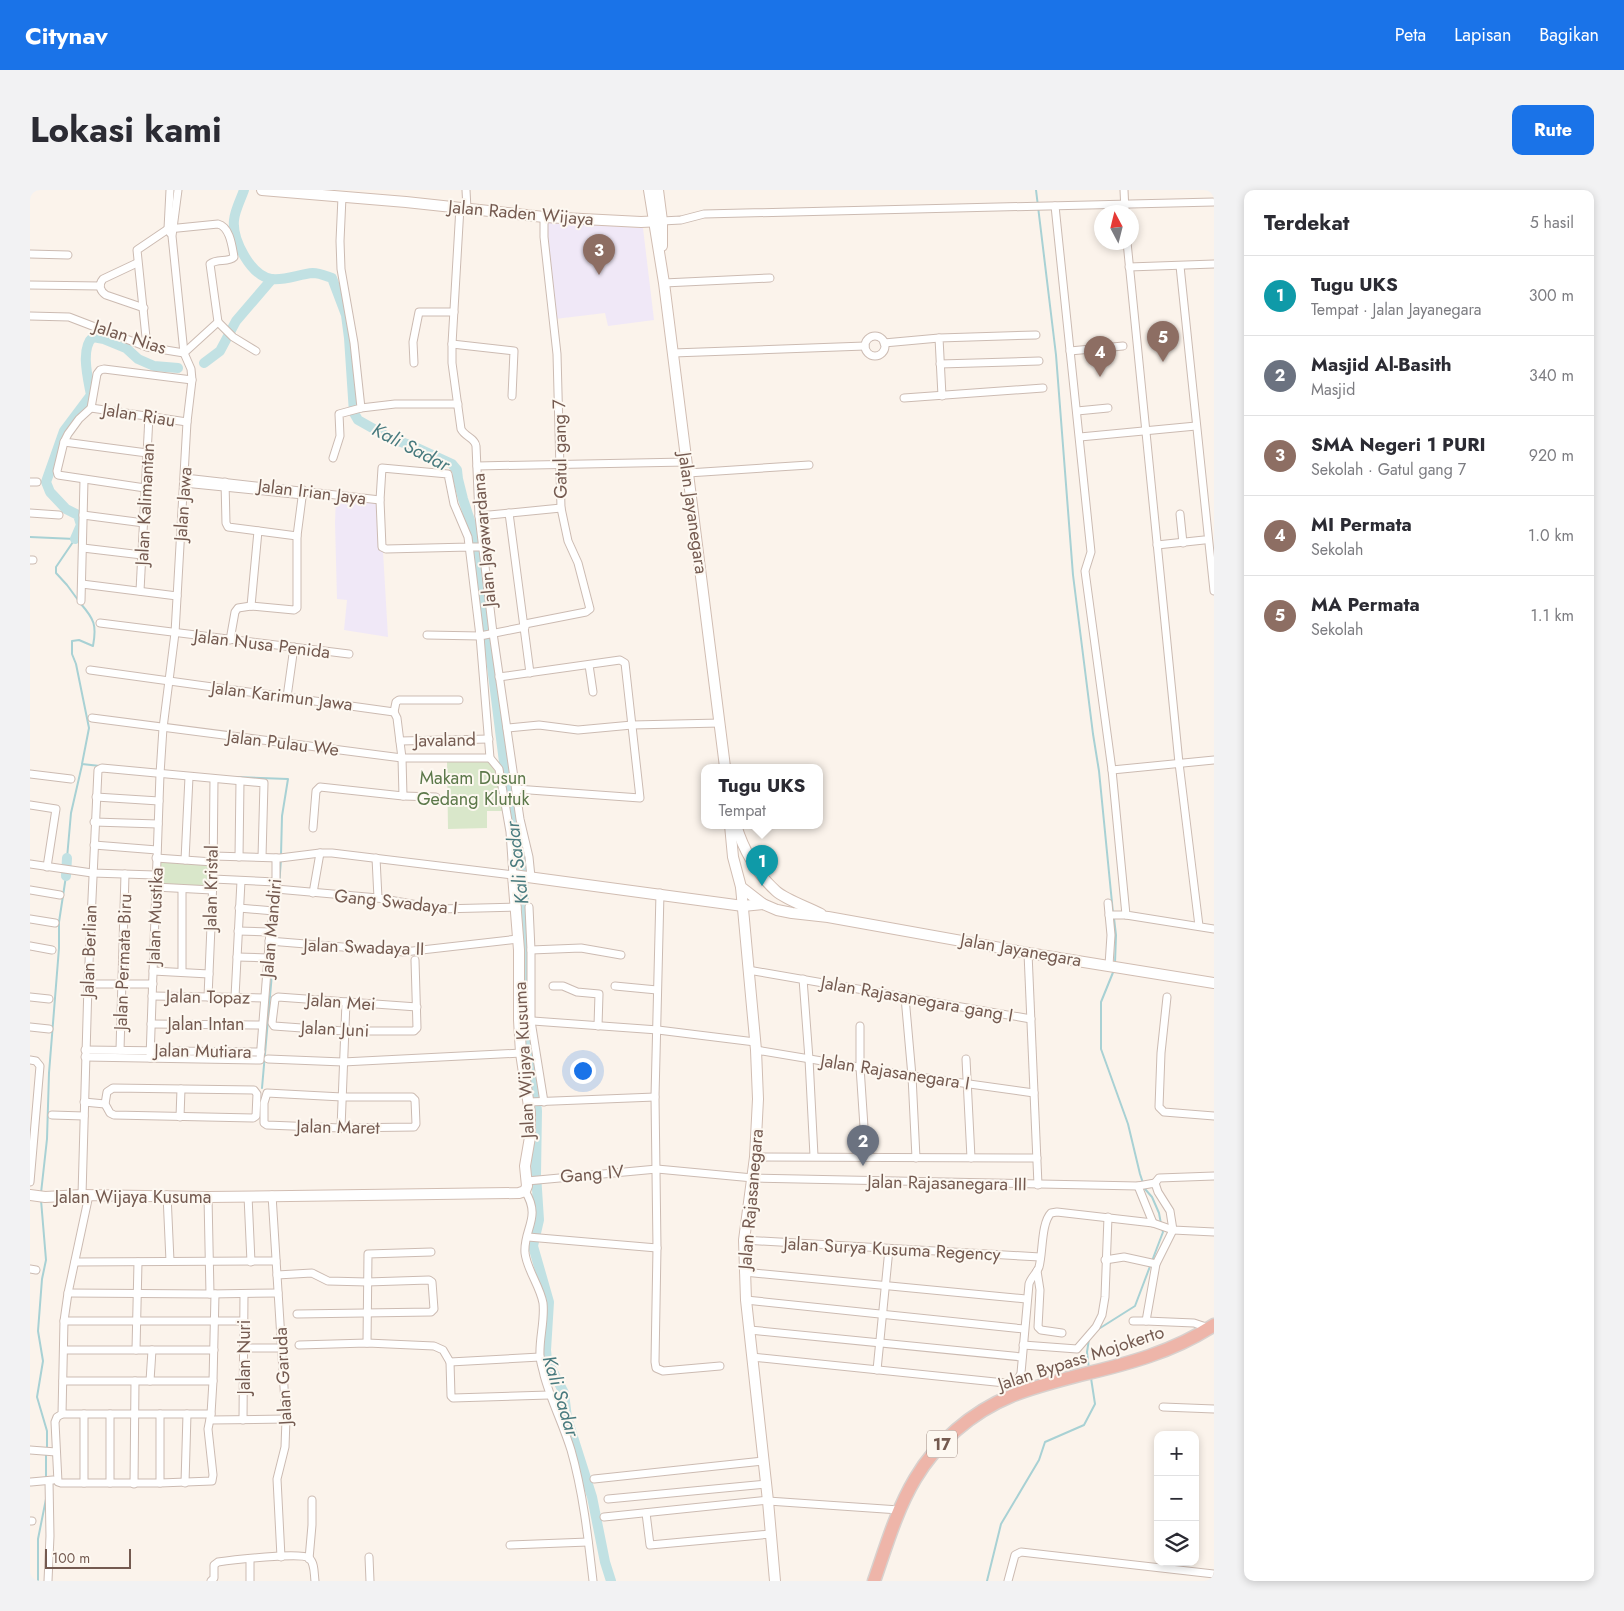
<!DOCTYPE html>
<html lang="id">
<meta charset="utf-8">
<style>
body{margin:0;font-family:Jost,sans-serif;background:#f2f2f3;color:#2b2b33}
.controls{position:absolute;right:15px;bottom:15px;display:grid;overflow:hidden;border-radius:10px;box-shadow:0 2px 8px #0003}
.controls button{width:45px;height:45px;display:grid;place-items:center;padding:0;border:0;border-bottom:1px solid #e1e1e2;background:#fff;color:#2b2b33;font:25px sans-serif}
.compass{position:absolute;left:1064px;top:15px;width:45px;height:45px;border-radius:50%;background:#fff;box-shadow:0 2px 8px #0003;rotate:353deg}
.scale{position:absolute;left:15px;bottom:12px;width:86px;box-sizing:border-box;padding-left:5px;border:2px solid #745a50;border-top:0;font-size:14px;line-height:18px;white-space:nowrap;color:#745a50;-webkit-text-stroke:4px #fdf8f1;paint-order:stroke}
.you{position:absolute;left:552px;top:880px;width:18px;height:18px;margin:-12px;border:4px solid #fff;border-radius:50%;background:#1a73e8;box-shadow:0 0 0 8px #1a73e833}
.badge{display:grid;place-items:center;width:32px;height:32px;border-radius:50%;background:#1a73e8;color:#fff;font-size:16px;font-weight:700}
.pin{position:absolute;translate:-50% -41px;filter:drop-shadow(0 1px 2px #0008)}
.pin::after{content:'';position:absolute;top:26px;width:18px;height:15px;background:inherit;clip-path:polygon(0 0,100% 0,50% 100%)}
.popup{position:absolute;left:671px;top:574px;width:122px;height:65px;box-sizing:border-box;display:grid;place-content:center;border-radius:10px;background:#fff;filter:drop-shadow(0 1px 4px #0005);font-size:16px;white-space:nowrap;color:#7c7c81}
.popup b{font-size:19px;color:#2b2b33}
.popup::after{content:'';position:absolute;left:50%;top:100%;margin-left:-10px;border:10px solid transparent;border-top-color:#fff}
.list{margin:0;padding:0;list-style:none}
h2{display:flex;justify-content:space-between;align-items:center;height:65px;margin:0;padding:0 20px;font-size:21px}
h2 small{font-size:16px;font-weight:400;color:#7c7c81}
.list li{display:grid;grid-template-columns:32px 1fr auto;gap:15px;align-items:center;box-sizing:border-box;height:80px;padding:0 20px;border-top:1px solid #e1e1e2}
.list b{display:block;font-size:19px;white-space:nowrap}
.list p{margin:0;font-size:16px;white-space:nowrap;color:#7c7c81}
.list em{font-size:16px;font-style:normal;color:#7c7c81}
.icon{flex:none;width:28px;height:28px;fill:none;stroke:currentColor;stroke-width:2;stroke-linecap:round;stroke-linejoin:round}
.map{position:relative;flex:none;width:1184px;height:1391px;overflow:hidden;border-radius:10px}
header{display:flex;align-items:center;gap:30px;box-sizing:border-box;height:70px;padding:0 25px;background:#1a73e8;color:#fff}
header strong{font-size:24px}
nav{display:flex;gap:28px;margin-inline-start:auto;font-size:18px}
.intro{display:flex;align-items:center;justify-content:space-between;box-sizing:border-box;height:120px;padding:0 30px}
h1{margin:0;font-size:35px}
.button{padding:12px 22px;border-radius:10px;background:#1a73e8;color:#fff;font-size:18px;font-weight:700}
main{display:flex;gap:30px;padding:0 30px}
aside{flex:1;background:#fff;border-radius:10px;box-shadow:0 2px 8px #0003}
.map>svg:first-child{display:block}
.education{fill:#f0e8f7}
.green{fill:#d9e7ca}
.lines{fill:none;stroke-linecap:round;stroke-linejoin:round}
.stream{stroke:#a8d1d4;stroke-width:2}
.river{stroke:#c1e1e3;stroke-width:10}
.street-casing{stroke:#ccbbb2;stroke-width:9}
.secondary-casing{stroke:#d1bdb2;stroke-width:12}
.highway-casing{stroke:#d8d1ce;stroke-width:15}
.street{stroke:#fff;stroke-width:7}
.secondary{stroke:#fff;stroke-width:10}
.highway{stroke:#eeb5a9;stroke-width:12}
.labels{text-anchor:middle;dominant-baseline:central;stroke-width:4;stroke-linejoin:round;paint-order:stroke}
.shield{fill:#fdf8f1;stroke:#9d8980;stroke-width:1}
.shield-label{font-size:16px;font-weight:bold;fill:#745a50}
.street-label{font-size:18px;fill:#745a50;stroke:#fdf8f1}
.park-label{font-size:18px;fill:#5c784a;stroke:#fdf8f1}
.water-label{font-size:19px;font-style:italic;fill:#487a7e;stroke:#fdf8f1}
</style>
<header>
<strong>Citynav</strong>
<nav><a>Peta</a><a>Lapisan</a><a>Bagikan</a></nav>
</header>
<div class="intro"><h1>Lokasi kami</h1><a class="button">Rute</a></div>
<main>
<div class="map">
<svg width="1184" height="1391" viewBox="0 0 1184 1391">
<rect width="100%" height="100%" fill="#fbf3eb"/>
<g class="education">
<path d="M515,31L613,38L624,130L578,136L575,123L525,129Z"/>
<path d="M306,305L350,310L358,447L314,440L317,410L307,409L305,333Z"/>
</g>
<g class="green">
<path d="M417,570H459L467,580L473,621H457V638L418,639Z"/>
<path d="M130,671L180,673L179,699L129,697Z"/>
</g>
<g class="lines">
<g class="stream">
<path d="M1006,0L1026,165L1043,385L1063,544L1069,581L1083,723"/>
<path d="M0,347L45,349"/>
<path d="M45,349L26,377V383L37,395L48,410"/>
<path d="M51,414C64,429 67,435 63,456L49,450L42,451V464L46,474L59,538L52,574L70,576"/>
<path d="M204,587L258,589L252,626L251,665"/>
<path d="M37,668L41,623L52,575"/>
<path d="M249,697L251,669"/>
<path d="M1084,728L1086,745L1085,773"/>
<path d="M243,749L248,722L249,702"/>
<path d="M1084,780L1071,812V859L1098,934L1110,984L1115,999L1122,1007L1129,1023L1131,1034"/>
<path d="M232,898L243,772L242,759"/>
<path d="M11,1003L17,949L19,883L29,758V732L36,686"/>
<path d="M11,1010L16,1070L12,1089L8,1141L13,1171L7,1207L17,1241V1260"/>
<path d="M1067,1140L1105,1116L1133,1042L1132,1039"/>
<path d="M1059,1149L1057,1162L1059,1179"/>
<path d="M16,1290V1264"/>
<path d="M8,1391V1349L16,1309"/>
<path d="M957,1391L971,1334L1009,1270L1015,1252L1054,1235L1065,1214L1061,1188"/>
</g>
<g class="river">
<path d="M214,0C211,9 205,20 204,30C202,49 220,85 241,89C255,91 269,84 283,83C289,83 296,86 302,88L316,125L319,148L324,223L328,230L360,248L385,257L422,274L427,280L428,289L433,309L446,349L479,612L492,675L497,761V819L507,921L506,984L509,1030L503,1056L519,1112L516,1160L517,1170L534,1203L537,1228L562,1307L575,1372L581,1391"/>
<path d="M174,173L190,161L206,131L242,89"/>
<path d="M45,349L51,335L48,325L36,319L20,302L16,292L34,241L61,205C58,189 50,158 63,147L74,149L96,158L108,169L124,176L148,178"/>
<path d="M36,686L37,668"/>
</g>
<g class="street-casing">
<g id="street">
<path d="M140,0L138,39L140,43"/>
<path d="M436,0L437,19"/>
<path d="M1094,0L1095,22"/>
<path d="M1025,16L1061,362L1055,381L1082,580L1096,725L1184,739"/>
<path d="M430,17L422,154V173L431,239C435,247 445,248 446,256L449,326L463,443L490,629L499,667L501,687"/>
<path d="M632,31L651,30L674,24L1184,12"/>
<path d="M1097,52L1149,573L1169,736"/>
<path d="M0,64L38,65"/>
<path d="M107,73L73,89C68,95 70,101 76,105L114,118"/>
<path d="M1150,76L1184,401"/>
<path d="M1099,77L1184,74"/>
<path d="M634,93L740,88"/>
<path d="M0,95L70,96"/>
<path d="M0,126L39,127L117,157L154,163L188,132L180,74C187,68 198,73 204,67C202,56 200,37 188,34L138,39L107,60L117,157"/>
<path d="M188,132L203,147L226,161"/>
<circle cx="845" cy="156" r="10"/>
<path d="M854,153L909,148"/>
<path d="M422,154L484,161L482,206"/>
<path d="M1040,161L1093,156"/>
<path d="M643,163L835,156"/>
<path d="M384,173L383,152L389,122H424"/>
<path d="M910,174L1009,171"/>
<path d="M912,206L909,148L1006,145"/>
<path d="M874,208L1013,198"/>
<path d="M61,218L157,232"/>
<path d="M331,218L365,214H428"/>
<path d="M1047,221L1078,218"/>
<path d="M1050,247L1166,236"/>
<path d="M34,252L117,263"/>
<path d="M303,268L310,246L309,224L331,218L324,153L311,79L310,51L312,7"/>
<path d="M447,276L656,272"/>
<path d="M658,283L779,275"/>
<path d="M155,288L350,310"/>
<path d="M0,292H7"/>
<path d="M195,292L196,333L198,337L267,346"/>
<path d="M154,293L273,305"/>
<path d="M115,298L28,285L27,281L34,252L38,244L49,229L61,218L67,184L70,180L74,179L162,190"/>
<path d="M0,323L29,325"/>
<path d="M479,323L500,483"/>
<path d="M1150,324L1153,353"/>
<path d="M53,325L114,333"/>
<path d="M449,326L531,318"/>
<path d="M1127,355L1174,350"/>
<path d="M53,358L112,365"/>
<path d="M0,370H3"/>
<path d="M52,394L147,406"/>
<path d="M110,401L119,226"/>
<path d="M51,411L54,290"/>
<path d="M221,416L228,341"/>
<path d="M70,433L319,464"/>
<path d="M495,434L556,422L560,419L548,373L538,351L531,318L527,164L514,47V27"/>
<path d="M397,445L450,446L438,347L424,314L418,284L352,278L350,310L352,357L356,359L440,357H453"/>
<path d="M200,450L205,422L208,418L221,416L264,420L267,418V346L273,300"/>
<path d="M559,475L563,502"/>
<path d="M60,480L364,522"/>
<path d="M469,487L590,470L595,473L610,608L486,599"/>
<path d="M257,507L264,457"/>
<path d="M364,522L366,512L369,510H429"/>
<path d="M62,528L372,568H460"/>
<path d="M477,538L509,535L548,540L602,535L690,533"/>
<path d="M370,551L459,549"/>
<path d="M1082,580L1184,570"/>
<path d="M0,584L41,589"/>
<path d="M373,606L406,607"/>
<path d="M66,607L129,611"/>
<path d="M0,615L26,619L17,677"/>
<path d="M64,632L128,634"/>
<path d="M283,638L286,601L290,597L373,606L372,568L367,528L364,522"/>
<path d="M64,655L127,660"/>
<path d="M183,666L250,668L290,663H302L483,685L480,642L469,579L460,568L450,446L495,437"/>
<path d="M209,667L210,591"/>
<path d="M126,668L183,672"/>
<path d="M346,668L348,708"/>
<path d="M155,670L159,587"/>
<path d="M0,674L62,683L125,685"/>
<path d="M183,689L246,692"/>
<path d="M125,697L182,700"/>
<path d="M152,699V782"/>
<path d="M246,699L348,708L410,719L487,717"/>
<path d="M0,700L30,705"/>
<path d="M283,703L290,663"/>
<path d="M1078,713L1081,745L1079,775"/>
<path d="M499,717L501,760V831L514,912"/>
<path d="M209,718L244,721"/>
<path d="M1079,725H1096"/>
<path d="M0,729L25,733"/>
<path d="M208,741L240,742"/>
<path d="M239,751L374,762L488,749"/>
<path d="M0,756L22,760"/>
<path d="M501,760L551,758L591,765"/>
<path d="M998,763L1008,995"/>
<path d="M207,767L238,768"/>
<path d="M385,770L387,838L384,841H314L244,836L242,833L245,809L248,807L387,817"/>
<path d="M718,780L1001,829"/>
<path d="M123,781L179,784"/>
<path d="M773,789L779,869L784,966"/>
<path d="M58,794H123"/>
<path d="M523,796H533L547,802L569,804L568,836"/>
<path d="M585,796L627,800"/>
<path d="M122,806L234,808"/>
<path d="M0,807L19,809"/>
<path d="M178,807L183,689L184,589"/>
<path d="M205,807L211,691"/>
<path d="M875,807L882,886L886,968"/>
<path d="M1137,807L1131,863L1129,917L1134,922L1184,926"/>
<path d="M489,830L628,840L725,852"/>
<path d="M121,834L232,835"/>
<path d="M830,836V877L836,967"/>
<path d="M0,837L19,839"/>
<path d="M55,860L231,862"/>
<path d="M90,860L95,684"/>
<path d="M726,860L882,886L1004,903"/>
<path d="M55,867L230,870L240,742L244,721L246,692V668"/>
<path d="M120,868L130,584L133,538L145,443L157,232L162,190L161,179L154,163L142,46L148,0"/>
<path d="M238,869L313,872L491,863"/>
<path d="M936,869L941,968"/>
<path d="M0,870L6,871L10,876L0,992"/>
<path d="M83,898L224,900L227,904L226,926L223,928L84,925L80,923L75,914L77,902Z"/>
<path d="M237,903L312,907H382L385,910L386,934L384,937L311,938L237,935L234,933V913Z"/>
<path d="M54,912L75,914"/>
<path d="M499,912L625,907"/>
<path d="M22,925L54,926"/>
<path d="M150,927L151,899"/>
<path d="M311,938L316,812"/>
<path d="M725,967L1007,968"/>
<path d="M497,991L627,979L723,988L1108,996L1125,993L1128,1002L1140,1021L1143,1040L1126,1074L1116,1131L1164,1133L1179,1138"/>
<path d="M1125,993L1129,988L1184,986"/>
<path d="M1108,996L1123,1033"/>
<path d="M495,1001C512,1028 493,1039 495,1063C497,1080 510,1096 513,1113C515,1131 509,1148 510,1166C510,1172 513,1179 514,1185C521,1211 533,1234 541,1260C553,1302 558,1347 563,1391"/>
<path d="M52,1005L58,794L68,580L72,578L234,593L232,667"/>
<path d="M59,1005L38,1103L34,1131L32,1224L27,1227L25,1232L28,1292L31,1293H130L182,1291L183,1285L178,1239L181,1224L183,1191L185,1104"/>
<path d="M137,1005L140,1071"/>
<path d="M242,1005L256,1229L255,1257L247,1289L251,1367"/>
<path d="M218,1006L221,1072"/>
<path d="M178,1007L180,1104"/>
<path d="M498,1047L627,1058L625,907L630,703"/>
<path d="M714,1050L1010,1067"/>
<path d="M627,1058L625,1172L626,1178L633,1181L690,1176"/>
<path d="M1075,1070L1094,1067L1126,1074"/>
<path d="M45,1072L246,1071"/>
<path d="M0,1079L6,1080"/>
<path d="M1007,1081L1010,1100L1008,1137L1011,1140L1032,1143"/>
<path d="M714,1082L996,1109"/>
<path d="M247,1085L282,1083L298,1091L337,1092L399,1090L402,1092L404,1119L401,1122L267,1124"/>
<path d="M38,1103L180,1104L248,1103"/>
<path d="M716,1110L994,1139"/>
<path d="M34,1131H214"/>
<path d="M1103,1131H1116"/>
<path d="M720,1140L992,1167"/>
<path d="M337,1153L338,1064L401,1062"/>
<path d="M269,1155L337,1153L404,1156L413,1160L420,1172L510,1167"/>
<path d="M993,1155L1047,1159L1066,1137L1072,1125L1075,1107L1078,1027"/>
<path d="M214,1158H252"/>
<path d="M34,1160H184"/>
<path d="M106,1160L108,1072"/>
<path d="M722,1167L975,1193C984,1193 988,1191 991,1183L999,1094C1001,1087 1007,1083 1009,1077C1013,1063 1011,1033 1021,1023L1027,1022L1123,1033L1143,1040L1184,1042"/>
<path d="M420,1172L421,1206L423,1208L519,1205"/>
<path d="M847,1180L859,1059"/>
<path d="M33,1191H183"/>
<path d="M120,1191L122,1160"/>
<path d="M1133,1217L1184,1219"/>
<path d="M32,1224H181"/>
<path d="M80,1224V1293"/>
<path d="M180,1230L256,1229"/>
<path d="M213,1230L214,1104"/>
<path d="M0,1260L26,1262"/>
<path d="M564,1289L733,1271"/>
<path d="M1,1292L23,1290"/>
<path d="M54,1293V1224"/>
<path d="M130,1293V1224"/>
<path d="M155,1293L157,1224"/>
<path d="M104,1294L105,1191"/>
<path d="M578,1309L736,1294"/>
<path d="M738,1311L869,1320"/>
<path d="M616,1323L620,1355L741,1344"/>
<path d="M574,1327L738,1310"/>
<path d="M0,1331H2"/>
<path d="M480,1355L558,1352"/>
<path d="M339,1367L340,1391"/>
<path d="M279,1369L282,1335V1310"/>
<path d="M18,1391L20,1346L19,1291"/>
<path d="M181,1391L184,1388V1375L188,1372C201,1370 271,1362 279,1368C285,1373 284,1384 285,1391"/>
<path d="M220,1391V1369"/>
<path d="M978,1391L985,1365L991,1362L1184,1384"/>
</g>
</g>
<g class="secondary-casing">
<g id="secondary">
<path d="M232,0L376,12L514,27L611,32L632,31"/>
<path d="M619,0L634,93L695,577"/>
<path d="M628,0L632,31V56"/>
<path d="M700,635L703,667L711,697L733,714L747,720L762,723L798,727L998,763L1184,793"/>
<path d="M706,635C713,659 727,684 746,701C756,710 778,717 791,724"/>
<path d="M711,697L726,860L728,909L725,967L714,1050L716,1110L738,1311L745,1391"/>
<path d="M0,1005L15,1007L52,1005L178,1007L489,1003L495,1001L497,996L495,976L500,947V923L491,863L489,830V760L483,685L713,716L733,714"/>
</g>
</g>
<g class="highway-casing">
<path id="highway" d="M844,1391C856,1357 866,1321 885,1289C906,1253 942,1222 981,1206C1003,1197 1027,1191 1050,1185C1097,1174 1143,1162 1184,1135"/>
</g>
<use href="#street" class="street"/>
<use href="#secondary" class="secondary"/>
<use href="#highway" class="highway"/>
</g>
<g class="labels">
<rect class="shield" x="897" y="1240.5" width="30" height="27" rx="4"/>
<g class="shield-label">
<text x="912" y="1254">17</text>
</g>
<g class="street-label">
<text transform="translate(491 23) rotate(5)">Jalan Raden Wijaya</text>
<text transform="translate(100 147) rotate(18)">Jalan Nias</text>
<text transform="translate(109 225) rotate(9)">Jalan Riau</text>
<text transform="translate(530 259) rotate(-91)">Gatul gang 7</text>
<text transform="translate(282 302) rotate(7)">Jalan Irian Jaya</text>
<text transform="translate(115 314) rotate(-87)">Jalan Kalimantan</text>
<text transform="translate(153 314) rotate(-86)">Jalan Jawa</text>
<text transform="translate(663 323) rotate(82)">Jalan Jayanegara</text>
<text transform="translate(454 350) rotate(-95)">Jalan Jayawardana</text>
<text transform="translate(232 454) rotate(7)">Jalan Nusa Penida</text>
<text transform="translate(252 506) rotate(7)">Jalan Karimun Jawa</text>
<text transform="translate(415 550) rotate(-1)">Javaland</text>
<text transform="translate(253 553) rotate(7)">Jalan Pulau We</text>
<text transform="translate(181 698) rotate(-89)">Jalan Kristal</text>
<text transform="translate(366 712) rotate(6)">Gang Swadaya I</text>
<text transform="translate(125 726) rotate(-88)">Jalan Mustika</text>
<text transform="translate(241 738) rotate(-85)">Jalan Mandiri</text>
<text transform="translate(334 757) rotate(2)">Jalan Swadaya II</text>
<text transform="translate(991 760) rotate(10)">Jalan Jayanegara</text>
<text transform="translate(59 761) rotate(-88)">Jalan Berlian</text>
<text transform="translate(93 772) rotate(-88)">Jalan Permata Biru</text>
<text transform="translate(178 807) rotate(1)">Jalan Topaz</text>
<text transform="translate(887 809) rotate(10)">Jalan Rajasanegara gang I</text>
<text transform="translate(311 812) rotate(4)">Jalan Mei</text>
<text x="176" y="834">Jalan Intan</text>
<text transform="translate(305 839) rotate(3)">Jalan Juni</text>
<text transform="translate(173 861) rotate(1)">Jalan Mutiara</text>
<text transform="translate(494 870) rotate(-93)">Jalan Wijaya Kusuma</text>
<text transform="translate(865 882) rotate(9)">Jalan Rajasanegara I</text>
<text transform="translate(308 937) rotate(1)">Jalan Maret</text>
<text transform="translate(562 984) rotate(-5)">Gang IV</text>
<text transform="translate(917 993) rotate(1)">Jalan Rajasanegara III</text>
<text x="103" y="1007">Jalan Wijaya Kusuma</text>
<text transform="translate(721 1009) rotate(-85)">Jalan Rajasanegara</text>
<text transform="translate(862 1059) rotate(3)">Jalan Surya Kusuma Regency</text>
<text transform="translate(214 1167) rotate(-90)">Jalan Nuri</text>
<text transform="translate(1051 1168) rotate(-18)">Jalan Bypass Mojokerto</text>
<text transform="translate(253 1186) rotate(-93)">Jalan Garuda</text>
</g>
<g class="park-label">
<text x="443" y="588">Makam Dusun<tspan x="443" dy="21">Gedang Klutuk</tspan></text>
</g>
<g class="water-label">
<text transform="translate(381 257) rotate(27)">Kali Sadar</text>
<text transform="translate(487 673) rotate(-97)">Kali Sadar</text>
<text transform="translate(531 1206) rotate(73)">Kali Sadar</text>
</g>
</g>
</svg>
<div class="controls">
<button>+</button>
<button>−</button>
<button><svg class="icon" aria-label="layers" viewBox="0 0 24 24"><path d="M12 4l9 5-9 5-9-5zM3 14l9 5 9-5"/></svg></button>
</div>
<svg class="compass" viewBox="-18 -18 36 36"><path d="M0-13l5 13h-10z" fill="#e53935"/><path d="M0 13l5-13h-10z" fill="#7c7c81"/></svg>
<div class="scale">100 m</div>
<div class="you"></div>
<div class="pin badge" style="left:732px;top:696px;background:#0f9aa8">1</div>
<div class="popup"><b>Tugu UKS</b>Tempat</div>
<div class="pin badge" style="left:833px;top:976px;background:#6b7280">2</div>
<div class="pin badge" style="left:569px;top:85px;background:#8d6e63">3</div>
<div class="pin badge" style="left:1070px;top:187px;background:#8d6e63">4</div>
<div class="pin badge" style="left:1133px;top:172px;background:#8d6e63">5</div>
</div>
<aside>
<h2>Terdekat<small>5 hasil</small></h2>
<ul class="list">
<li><span class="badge" style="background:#0f9aa8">1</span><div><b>Tugu UKS</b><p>Tempat · Jalan Jayanegara</p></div><em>300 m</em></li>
<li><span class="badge" style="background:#6b7280">2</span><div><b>Masjid Al-Basith</b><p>Masjid</p></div><em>340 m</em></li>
<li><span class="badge" style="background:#8d6e63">3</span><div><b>SMA Negeri 1 PURI</b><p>Sekolah · Gatul gang 7</p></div><em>920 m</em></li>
<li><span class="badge" style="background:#8d6e63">4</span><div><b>MI Permata</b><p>Sekolah</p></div><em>1.0 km</em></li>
<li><span class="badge" style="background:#8d6e63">5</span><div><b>MA Permata</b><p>Sekolah</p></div><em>1.1 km</em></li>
</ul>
</aside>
</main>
